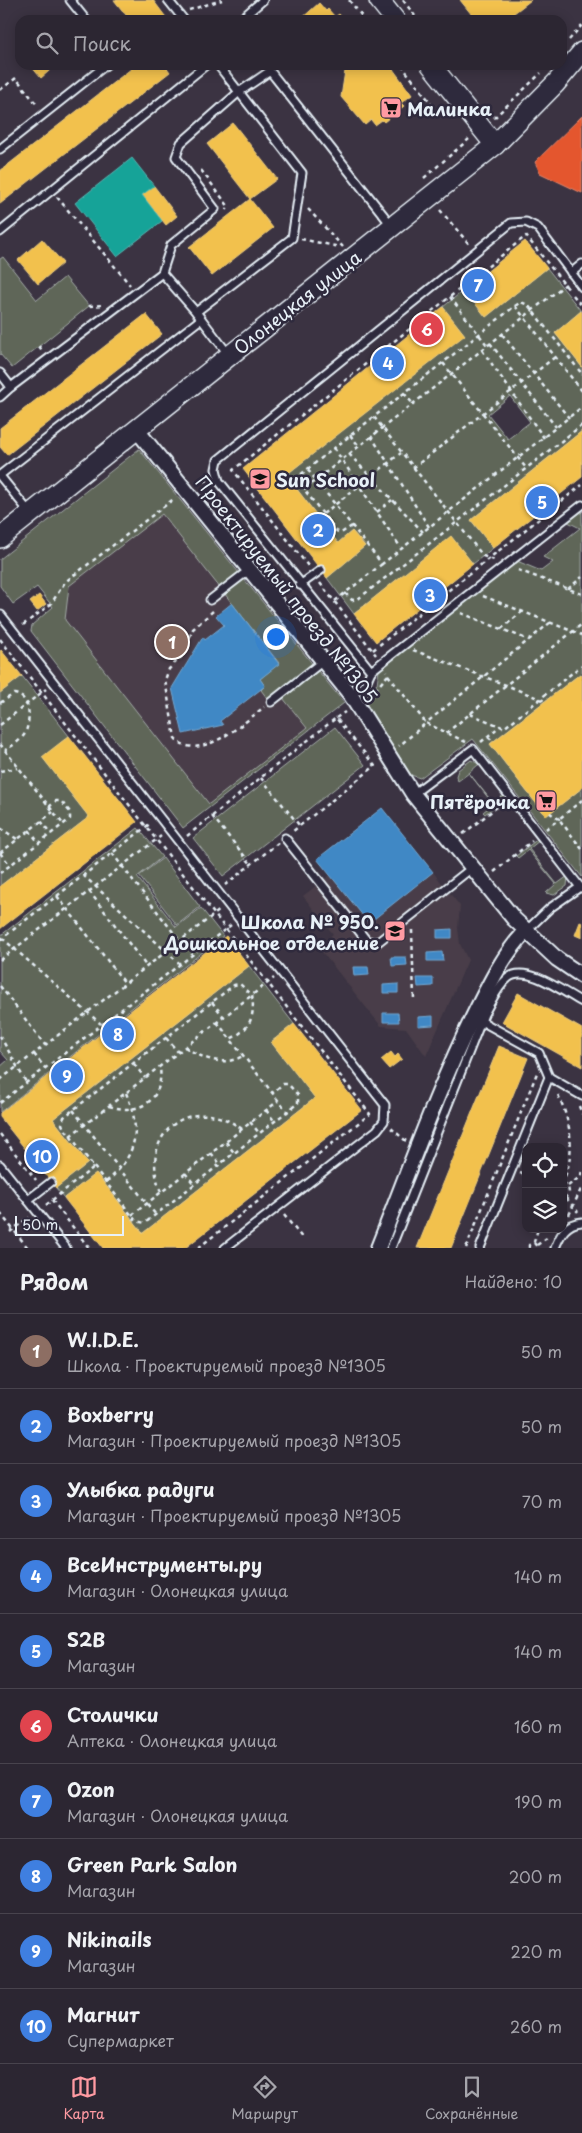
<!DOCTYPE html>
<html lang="ru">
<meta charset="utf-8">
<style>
body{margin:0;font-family:"Playpen Sans",sans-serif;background:#38323e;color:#f1f3f6}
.controls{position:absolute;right:15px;bottom:15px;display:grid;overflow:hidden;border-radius:10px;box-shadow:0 2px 12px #0003}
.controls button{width:45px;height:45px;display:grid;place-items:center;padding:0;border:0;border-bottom:1px solid #48434d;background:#2c2632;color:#f1f3f6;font:25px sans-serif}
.scale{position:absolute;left:15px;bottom:12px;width:109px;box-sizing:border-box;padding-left:5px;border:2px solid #e8f1f8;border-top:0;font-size:14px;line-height:18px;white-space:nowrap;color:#e8f1f8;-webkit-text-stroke:4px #2f2a3d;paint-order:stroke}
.you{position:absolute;left:275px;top:636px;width:18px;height:18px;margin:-12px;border:4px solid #fff;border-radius:50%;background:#1a73e8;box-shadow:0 0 0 8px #1a73e833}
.badge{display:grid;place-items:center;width:32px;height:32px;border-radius:50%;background:#ff9aa2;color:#fff;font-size:16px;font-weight:700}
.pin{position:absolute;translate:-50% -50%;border:2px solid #fff;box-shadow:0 1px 5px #0006}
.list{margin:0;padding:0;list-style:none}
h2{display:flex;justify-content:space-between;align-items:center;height:65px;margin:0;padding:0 20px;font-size:21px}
h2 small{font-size:16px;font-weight:400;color:#a6a5ac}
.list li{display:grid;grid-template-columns:32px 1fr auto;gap:15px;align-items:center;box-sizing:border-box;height:75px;padding:0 20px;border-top:1px solid #48434d}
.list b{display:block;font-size:19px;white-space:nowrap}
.list p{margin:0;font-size:16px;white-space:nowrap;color:#a6a5ac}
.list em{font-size:16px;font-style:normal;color:#a6a5ac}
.icon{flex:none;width:28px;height:28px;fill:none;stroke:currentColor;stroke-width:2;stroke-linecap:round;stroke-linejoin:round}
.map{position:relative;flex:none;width:582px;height:1248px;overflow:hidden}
.search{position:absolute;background:#2c2632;box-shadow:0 2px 12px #0003;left:15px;right:15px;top:15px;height:55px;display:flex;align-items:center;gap:12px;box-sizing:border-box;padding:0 18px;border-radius:15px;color:#a6a5ac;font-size:19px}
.sheet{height:815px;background:#2c2632}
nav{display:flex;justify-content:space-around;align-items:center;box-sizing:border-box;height:70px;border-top:1px solid #48434d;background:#2c2632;font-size:14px;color:#a6a5ac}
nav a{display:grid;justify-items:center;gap:2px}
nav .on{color:#ff9aa2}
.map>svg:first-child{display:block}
.built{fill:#493e48}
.green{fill:#5f6658;stroke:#a4aca8;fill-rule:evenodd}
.homes{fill:#f2c14e;stroke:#efcf81}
.shops{fill:#e4572e;stroke:#e5856b}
.schools{fill:#3f88c5;stroke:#72a8d4}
.public{fill:#17a398;stroke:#56bab5}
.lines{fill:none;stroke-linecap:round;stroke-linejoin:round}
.lane-casing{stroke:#e8f1f8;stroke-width:11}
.street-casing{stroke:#e8f1f8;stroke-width:18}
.secondary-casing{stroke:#e8f1f8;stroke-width:22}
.path{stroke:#e8f1f8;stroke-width:2.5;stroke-dasharray:4 4;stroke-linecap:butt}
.lane{stroke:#2f2a3d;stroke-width:7}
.street{stroke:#2f2a3d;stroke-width:14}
.secondary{stroke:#2f2a3d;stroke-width:19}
.labels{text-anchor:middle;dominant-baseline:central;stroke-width:5;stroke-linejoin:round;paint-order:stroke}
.poi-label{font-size:18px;font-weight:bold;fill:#e8f1f8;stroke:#2f2a3d;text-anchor:start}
.street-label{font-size:18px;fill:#e8f1f8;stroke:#2f2a3d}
</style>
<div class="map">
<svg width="582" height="1248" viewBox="0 0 582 1248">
<rect width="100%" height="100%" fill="#3b3342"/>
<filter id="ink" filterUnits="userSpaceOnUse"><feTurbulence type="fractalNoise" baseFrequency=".02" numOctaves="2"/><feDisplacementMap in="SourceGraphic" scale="10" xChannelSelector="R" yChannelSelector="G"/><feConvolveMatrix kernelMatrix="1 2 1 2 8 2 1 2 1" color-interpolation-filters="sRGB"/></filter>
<g filter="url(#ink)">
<g class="built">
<path d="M162,513L279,664L260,679L265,686L261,690L283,698L307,728L209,804L65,620L69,586Z"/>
<path d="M382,808L460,906L458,928L460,944L468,960L426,1056L406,1028L381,1026L318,947L333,934L303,896L330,875L317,859Z"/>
</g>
<g class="green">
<path d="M3,257L37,300L65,277L89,306L12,368L0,354V259Z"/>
<path d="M547,268L581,311L555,333L582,367V431L471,520L493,548L473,564L451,537L354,614L327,578L365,546L352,531L338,543L286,475L464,334L443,307L464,290L486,317ZM510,396L530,422L508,439L488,414Z"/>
<path d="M139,449L344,703L183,828L31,631L32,625L53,607L37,587L13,604L0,586V559ZM162,514L279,663L260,679L265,686L261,690L273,706L283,698L307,728L209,804L65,620L69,586Z"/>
<path d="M582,510V676L580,674L490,744L546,816L582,788V877L473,739L420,778L411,775L364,700L366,696L377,684L379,670L517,561L541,571L553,562L543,557L580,528L568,522Z"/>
<path d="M22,676L69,736L43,758L89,817L0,886V693Z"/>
<path d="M335,727L365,765L223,876L193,838Z"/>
<path d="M471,760L479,764L469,773L493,803L504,795L506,797L485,814L483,812L493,804L469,773L458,781L456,776L458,770Z"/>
<path d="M138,828L162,857L137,877L176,927L201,908L223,936L0,1112V1067L8,1060L0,1051V936Z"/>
<path d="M539,838L540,840L529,849L557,884L568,876L567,886L554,895L546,893L556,884L528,850L518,858L516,856Z"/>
<path d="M163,858L200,907L177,925L139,876Z"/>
<path d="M249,966L294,1024L271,1042L315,1098L143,1233L96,1173L64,1198L56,1188L88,1163L53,1119Z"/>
</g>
<g class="homes">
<path d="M114,0H153L168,20H130Z"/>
<path d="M460,0H531L509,17L511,20H476Z"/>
<path d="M319,3L326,11L328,9L335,17L339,14L344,20H300Z"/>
<path d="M30,65H56L41,78Z"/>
<path d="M136,65H165L170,72L0,204V171Z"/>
<path d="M340,65H382L385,68L390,65L412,95L401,103L404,106L384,122L382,120L375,125L371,120L365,125L341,97L345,71Z"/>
<path d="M233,123L277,179L250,199L207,144Z"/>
<path d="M154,186L177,216L166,225L142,195Z"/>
<path d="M250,199L273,228L212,276L189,247Z"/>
<path d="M42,239L63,263L38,284L18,260Z"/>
<path d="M525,241L547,268L486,317L464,290Z"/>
<path d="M443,307L465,335L286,475L338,543L352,531L365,546L327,578L243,469Z"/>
<path d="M581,311L582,312V367L555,333Z"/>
<path d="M146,314L162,334L7,455L0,447V428Z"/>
<path d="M582,431V477L493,548L471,520Z"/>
<path d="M451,536L473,564L376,642L354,614Z"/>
<path d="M39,595L46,604L37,611L30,602Z"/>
<path d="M1,650L22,676L0,693V651Z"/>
<path d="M580,674L582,676V788L546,816L490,744Z"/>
<path d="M69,736L137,822L0,929V886L89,817L42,757Z"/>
<path d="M580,922L582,923V938L575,935Z"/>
<path d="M226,936L249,966L53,1119L88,1163L56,1188L0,1117V1113Z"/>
<path d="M518,993L582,1029V1067L502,1022Z"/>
<path d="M294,1024L362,1110L185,1248H103L64,1198L96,1173L143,1233L315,1098L271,1042Z"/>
<path d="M499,1046L528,1058L451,1248H417Z"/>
<path d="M391,1052L395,1057L398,1054L402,1059L389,1069L381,1060Z"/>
</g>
<path class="shops" d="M582,116V193L540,173L535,162Z"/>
<g class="schools">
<path d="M232,603L279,664L260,679L265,686L220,721L223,725L183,734L172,688L203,637L205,640L224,625L216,616Z"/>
<path d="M382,808L433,872L369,923L317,859Z"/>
<path d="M452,929V938H437V930Z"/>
<path d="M442,952L443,961H427V953Z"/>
<path d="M391,957H406L407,965L392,966Z"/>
<path d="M353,967H368L369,975L354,976Z"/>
<path d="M417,978H433V986L418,987Z"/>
<path d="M398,984V993H383V985Z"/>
<path d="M383,1013H398L399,1022H383Z"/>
<path d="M433,1016V1025L418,1026V1017Z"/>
</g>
<path class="public" d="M132,158L154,186L142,195L162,221L117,256L75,203Z"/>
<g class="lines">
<g class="lane-casing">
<g id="lane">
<path d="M70,0L86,20"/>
<path d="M168,0L184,20"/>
<path d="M240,20L263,0"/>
<path d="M218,65L302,173L292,238L196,312L229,355"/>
<path d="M0,149L106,65"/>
<path d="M0,232L206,65"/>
<path d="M162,273L196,312"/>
<path d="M571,273L582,264"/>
<path d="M0,373L11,387L0,397"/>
<path d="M11,387L162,273L171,245L215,209L176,157L181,143L239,92L270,71L392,226"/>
<path d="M0,475L201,319"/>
<path d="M0,476L30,513"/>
<path d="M300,585L321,570"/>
<path d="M210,600L249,570"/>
<path d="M0,616L1,615L385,1105L384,1121L377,1130L225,1248"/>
<path d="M371,671L582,505"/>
<path d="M350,694L364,687L371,671L219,481L216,469L218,460L511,223L526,222L538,228L582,287"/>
<path d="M271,702L323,661"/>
<path d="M413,794L473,749L580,887"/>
<path d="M285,838L367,941L378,942L473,867"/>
<path d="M526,931L550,908L580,887L582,888"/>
<path d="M481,1021L539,1053L549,1077L582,1096"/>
<path d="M0,1165L66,1248"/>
<path d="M28,1200L51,1182"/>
<path d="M391,1248L484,1014C491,1002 497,987 508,978C526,963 565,993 582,1002"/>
<path d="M480,1248L549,1077"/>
<path d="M555,1248C560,1235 566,1223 582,1222"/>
</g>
</g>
<g class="street-casing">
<g id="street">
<path d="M136,429L350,694L413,794L514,919L557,959L582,976"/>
<path d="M378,1248C409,1170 437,1090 474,1015C489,985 503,955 526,931"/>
</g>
</g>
<g class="secondary-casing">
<g id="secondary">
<path d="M379,0L395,20"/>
<path d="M431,65L495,145"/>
<path d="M0,538L495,145L556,83L582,52"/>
</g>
</g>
<g class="path">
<path d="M349,0L365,20"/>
<path d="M403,0L418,20"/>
<path d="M189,10L222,0"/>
<path d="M569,40L582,25"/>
<path d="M401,65L431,103"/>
<path d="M0,90L16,78L38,106"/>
<path d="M494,118L541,73"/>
<path d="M201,170L229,207L226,210"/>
<path d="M424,178L469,139"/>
<path d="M57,197L130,285"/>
<path d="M308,209L343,247"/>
<path d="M440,210L469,244"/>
<path d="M301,239L340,247"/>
<path d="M573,295L582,306"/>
<path d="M450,297L487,345"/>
<path d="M89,306L103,305"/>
<path d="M515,306L521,302L528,305L582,374"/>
<path d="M502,334L569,418"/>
<path d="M490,343L556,427"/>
<path d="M39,346L43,352"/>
<path d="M482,350L544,438"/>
<path d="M443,363L526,468"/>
<path d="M582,391L524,317L316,480L382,564L582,407"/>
<path d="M404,393L413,404"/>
<path d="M374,417L483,556L494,560"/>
<path d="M350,435L359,446"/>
<path d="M371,436L429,527"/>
<path d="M334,448L401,548"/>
<path d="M349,454L423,532"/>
<path d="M413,468L555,357"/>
<path d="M196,483L210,480"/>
<path d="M304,489L316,480L307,469"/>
<path d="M377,512L392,500"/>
<path d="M323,514L401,453"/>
<path d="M352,526L341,533L336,531L300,484V475L515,306L524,317L566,284"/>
<path d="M308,566L233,470L526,236L569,290"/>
<path d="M518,570L582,594"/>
<path d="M320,583L376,655"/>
<path d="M568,589L582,577"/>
<path d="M345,593L352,600L358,599L582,425"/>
<path d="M483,596L582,635"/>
<path d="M335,601L382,564"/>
<path d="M213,611L193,629L182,656L169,669L165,680L175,738C198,765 245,722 264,707"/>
<path d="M461,613L529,640"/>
<path d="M23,625L51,604L65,582L175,498"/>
<path d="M501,629L523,611"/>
<path d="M0,639L370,1114L198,1248"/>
<path d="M373,650L582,485"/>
<path d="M413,650L506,685L545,701"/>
<path d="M388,675L426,723L399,746"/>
<path d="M375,690L388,675L386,671"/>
<path d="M0,703L14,694C32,696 31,723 24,735C19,742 12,746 5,750"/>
<path d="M470,714L500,726"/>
<path d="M336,718L345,712"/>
<path d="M0,725L46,689"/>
<path d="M446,733L582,624"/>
<path d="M488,737L493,741"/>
<path d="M466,742L426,723L551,622"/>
<path d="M481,742L500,726L504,728L582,665"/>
<path d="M0,744L63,824"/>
<path d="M0,771L18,768"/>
<path d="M261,778L299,825"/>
<path d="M582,800L559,819L582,849"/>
<path d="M212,816L251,864"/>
<path d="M41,821L51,834"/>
<path d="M0,828L17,839"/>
<path d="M546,829L559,819L550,813"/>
<path d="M29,830L39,843"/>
<path d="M463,834L502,803"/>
<path d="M187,836L336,718L375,766L292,832"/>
<path d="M0,853L53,812"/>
<path d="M0,853L10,865"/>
<path d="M112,853L180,941"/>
<path d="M494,872L532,841"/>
<path d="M0,873L70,819V812L61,801H56L49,807"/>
<path d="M83,875L180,964"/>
<path d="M225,885L278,843"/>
<path d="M89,891L147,967"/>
<path d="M57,896L125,983"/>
<path d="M412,930L414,1000"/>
<path d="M2,938L101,1024"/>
<path d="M0,940L151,823"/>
<path d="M0,960L161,836"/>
<path d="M0,986L45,1045"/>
<path d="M212,1002L224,1017"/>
<path d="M217,1022L288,1113"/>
<path d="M0,1036L26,1082"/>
<path d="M166,1038L178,1052"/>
<path d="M185,1047C203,1059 223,1067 243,1056"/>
<path d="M34,1054L45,1068"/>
<path d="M134,1064L145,1078"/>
<path d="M0,1080L220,910"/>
<path d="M558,1095C571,1122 576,1153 563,1181"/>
<path d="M0,1103L231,925"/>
<path d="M109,1106C140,1116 164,1100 160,1067"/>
<path d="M579,1106L582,1114"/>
<path d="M73,1110L156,1215"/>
<path d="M266,1110L275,1122"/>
<path d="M250,1122L260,1134"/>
<path d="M391,1128L406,1141"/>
<path d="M0,1134L36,1180"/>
<path d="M70,1136L274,978"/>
<path d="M226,1142L235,1154"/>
<path d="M211,1153L221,1165"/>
<path d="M94,1167L136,1221L145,1223L298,1103V1095L288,1084H283L272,1093"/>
<path d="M185,1173L195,1185"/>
<path d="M520,1173L526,1175"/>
<path d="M581,1176L582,1169"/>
<path d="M106,1182C137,1156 142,1130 126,1093"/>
<path d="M563,1183C568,1185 569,1189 569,1194L563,1199"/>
<path d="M568,1186L581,1176"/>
<path d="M161,1192C137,1134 191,1091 242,1129"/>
<path d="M566,1198L578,1212"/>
<path d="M52,1200L89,1248"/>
<path d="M46,1205L94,1167L64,1128L62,1124L64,1117L234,985L240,984L252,995C255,1016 251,1029 230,1039"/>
<path d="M0,1213L28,1248"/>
<path d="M132,1215L278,1101"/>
<path d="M284,1215L303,1239"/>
<path d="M569,1215L582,1187"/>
<path d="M10,1232L29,1217"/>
<path d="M534,1242L538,1229"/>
<path d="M537,1245L548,1237"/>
<path d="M466,1248L537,1073"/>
<path d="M529,1248V1245L534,1243L538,1248"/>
</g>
<use href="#lane" class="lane"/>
<use href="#street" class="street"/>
<use href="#secondary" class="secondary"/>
</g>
</g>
<defs>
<g id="supermarket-square" transform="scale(1.125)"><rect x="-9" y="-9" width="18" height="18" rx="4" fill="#ff9aa2" stroke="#2f2a3d"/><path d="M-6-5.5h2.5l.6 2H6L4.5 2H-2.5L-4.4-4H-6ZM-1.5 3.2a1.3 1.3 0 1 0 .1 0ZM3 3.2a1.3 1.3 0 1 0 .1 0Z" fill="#111"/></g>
<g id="school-square" transform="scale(1.125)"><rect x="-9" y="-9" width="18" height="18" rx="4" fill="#ff9aa2" stroke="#2f2a3d"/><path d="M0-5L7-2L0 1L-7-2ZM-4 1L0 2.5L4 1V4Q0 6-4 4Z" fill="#111"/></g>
</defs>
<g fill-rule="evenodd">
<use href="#supermarket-square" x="391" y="108"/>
<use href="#school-square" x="260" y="479"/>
<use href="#supermarket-square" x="546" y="801"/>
<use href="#school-square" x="395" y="931"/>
</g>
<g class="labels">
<g class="poi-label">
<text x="407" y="108">Малинка</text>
<text x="276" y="479">Sun School</text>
<text x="530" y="801" text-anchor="end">Пятёрочка</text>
<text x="379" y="921" text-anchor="end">Школа № 950.<tspan x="379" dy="21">Дошкольное отделение</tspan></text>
</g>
<g class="street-label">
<text transform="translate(297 302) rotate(-38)">Олонецкая улица</text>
<text transform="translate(287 589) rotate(52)">Проектируемый проезд №1305</text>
</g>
</g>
</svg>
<div class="controls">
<button><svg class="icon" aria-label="locate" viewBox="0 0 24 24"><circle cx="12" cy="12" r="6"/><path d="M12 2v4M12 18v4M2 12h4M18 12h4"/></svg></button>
<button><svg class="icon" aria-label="layers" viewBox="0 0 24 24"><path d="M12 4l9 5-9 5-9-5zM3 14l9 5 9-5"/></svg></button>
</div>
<div class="scale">50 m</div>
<div class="you"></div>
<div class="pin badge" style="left:172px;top:642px;background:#8d6e63">1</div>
<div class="pin badge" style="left:318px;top:530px;background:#3f7fe0">2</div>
<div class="pin badge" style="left:430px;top:595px;background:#3f7fe0">3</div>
<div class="pin badge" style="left:388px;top:363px;background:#3f7fe0">4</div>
<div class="pin badge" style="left:542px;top:502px;background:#3f7fe0">5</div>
<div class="pin badge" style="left:427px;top:329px;background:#e0444e">6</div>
<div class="pin badge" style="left:478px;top:285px;background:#3f7fe0">7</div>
<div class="pin badge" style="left:118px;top:1034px;background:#3f7fe0">8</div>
<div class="pin badge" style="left:67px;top:1076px;background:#3f7fe0">9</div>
<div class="pin badge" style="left:42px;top:1156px;background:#3f7fe0">10</div>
<div class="search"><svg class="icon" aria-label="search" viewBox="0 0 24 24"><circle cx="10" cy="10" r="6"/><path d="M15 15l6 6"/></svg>Поиск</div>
</div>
<section class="sheet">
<h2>Рядом<small>Найдено: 10</small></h2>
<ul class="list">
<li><span class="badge" style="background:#8d6e63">1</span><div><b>W.I.D.E.</b><p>Школа · Проектируемый проезд №1305</p></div><em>50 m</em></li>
<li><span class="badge" style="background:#3f7fe0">2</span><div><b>Boxberry</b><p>Магазин · Проектируемый проезд №1305</p></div><em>50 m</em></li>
<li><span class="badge" style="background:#3f7fe0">3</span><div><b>Улыбка радуги</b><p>Магазин · Проектируемый проезд №1305</p></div><em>70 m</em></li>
<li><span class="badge" style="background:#3f7fe0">4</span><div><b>ВсеИнструменты.ру</b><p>Магазин · Олонецкая улица</p></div><em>140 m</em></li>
<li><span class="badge" style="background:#3f7fe0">5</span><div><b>S2B</b><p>Магазин</p></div><em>140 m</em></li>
<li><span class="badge" style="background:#e0444e">6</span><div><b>Столички</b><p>Аптека · Олонецкая улица</p></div><em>160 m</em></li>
<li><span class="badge" style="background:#3f7fe0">7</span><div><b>Ozon</b><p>Магазин · Олонецкая улица</p></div><em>190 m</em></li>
<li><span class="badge" style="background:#3f7fe0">8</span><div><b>Green Park Salon</b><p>Магазин</p></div><em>200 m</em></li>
<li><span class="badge" style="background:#3f7fe0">9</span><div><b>Nikinails</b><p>Магазин</p></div><em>220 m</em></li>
<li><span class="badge" style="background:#3f7fe0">10</span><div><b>Магнит</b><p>Супермаркет</p></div><em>260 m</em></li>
</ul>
</section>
<nav>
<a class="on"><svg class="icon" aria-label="map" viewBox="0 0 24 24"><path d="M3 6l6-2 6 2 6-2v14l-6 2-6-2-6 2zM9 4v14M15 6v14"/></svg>Карта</a>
<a><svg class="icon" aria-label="directions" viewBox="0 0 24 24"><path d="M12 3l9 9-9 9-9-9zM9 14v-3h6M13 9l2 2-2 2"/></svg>Маршрут</a>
<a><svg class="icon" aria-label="saved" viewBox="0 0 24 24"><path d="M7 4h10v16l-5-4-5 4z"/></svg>Сохранённые</a>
</nav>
